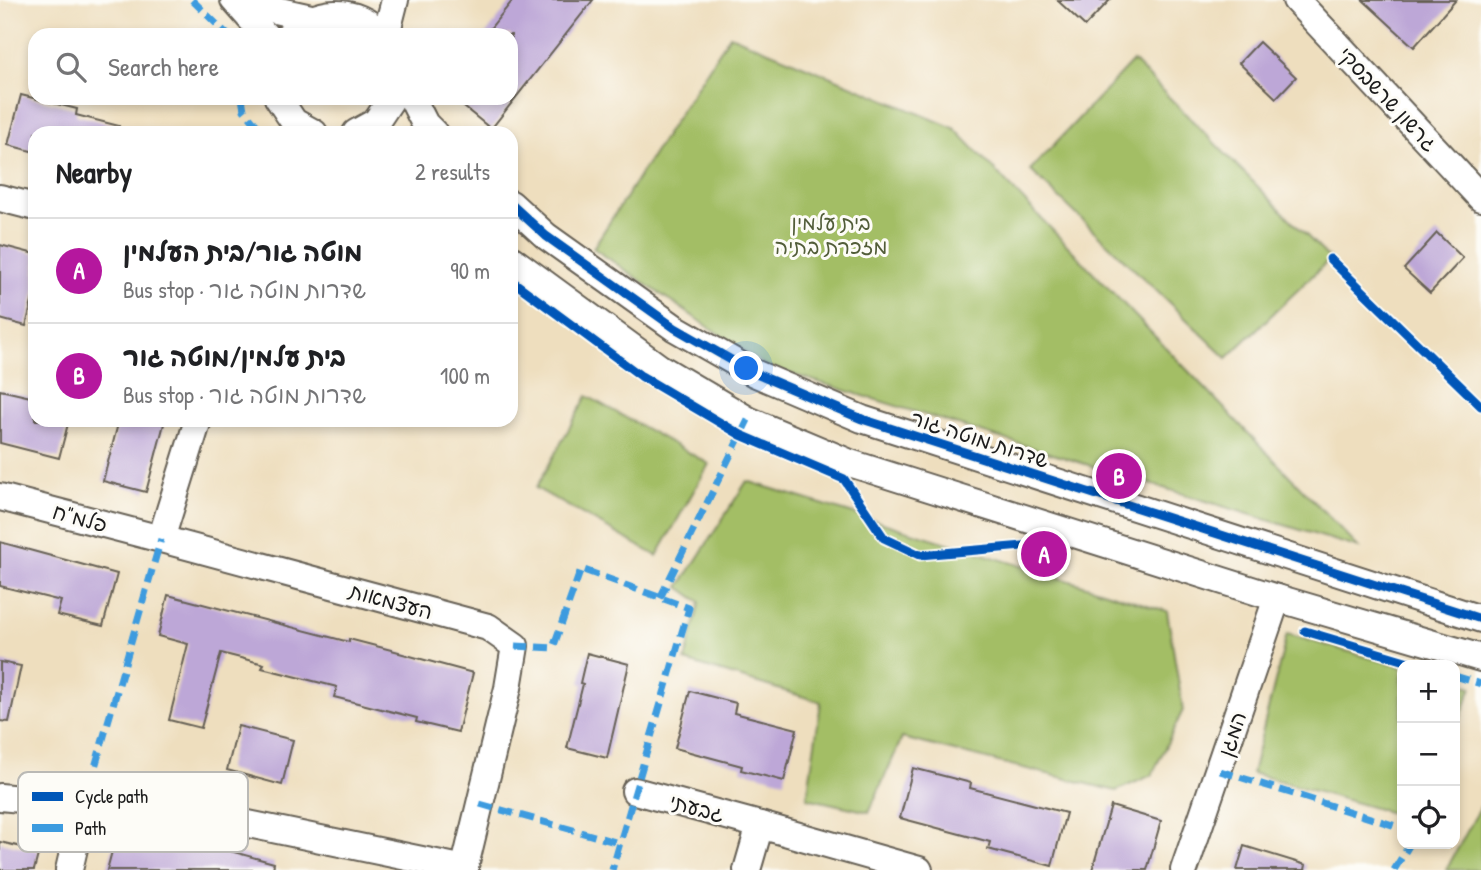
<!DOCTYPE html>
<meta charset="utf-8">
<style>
body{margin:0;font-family:"Patrick Hand","Playpen Sans Hebrew",sans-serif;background:#f2f2f2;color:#202124}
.controls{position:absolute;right:21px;bottom:21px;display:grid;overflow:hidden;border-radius:14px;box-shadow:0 4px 10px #0003}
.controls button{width:63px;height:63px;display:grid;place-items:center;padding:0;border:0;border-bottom:2px solid #e0e0e0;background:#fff;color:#202124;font:35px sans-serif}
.you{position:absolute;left:747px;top:369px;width:24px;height:24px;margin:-18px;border:5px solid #fff;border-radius:50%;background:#1a73e8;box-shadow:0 0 0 10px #1a73e833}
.badge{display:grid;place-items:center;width:46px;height:46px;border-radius:50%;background:#b5179e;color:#fff;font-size:23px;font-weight:700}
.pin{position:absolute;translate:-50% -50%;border:4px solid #fff;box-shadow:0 2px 7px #0006}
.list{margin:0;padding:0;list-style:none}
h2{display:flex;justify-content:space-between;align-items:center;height:91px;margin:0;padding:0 28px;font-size:30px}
h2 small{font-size:23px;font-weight:400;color:#757577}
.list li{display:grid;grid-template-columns:46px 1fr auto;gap:21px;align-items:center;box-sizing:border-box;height:105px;padding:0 28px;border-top:2px solid #e0e0e0}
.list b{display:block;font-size:26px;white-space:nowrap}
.list p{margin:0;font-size:23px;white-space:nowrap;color:#757577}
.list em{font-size:23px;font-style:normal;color:#757577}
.icon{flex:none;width:38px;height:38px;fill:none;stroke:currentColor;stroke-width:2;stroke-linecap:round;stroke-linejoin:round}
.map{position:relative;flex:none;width:1481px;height:870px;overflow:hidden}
.search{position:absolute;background:#fff;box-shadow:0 4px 10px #0003;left:28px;top:28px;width:490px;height:77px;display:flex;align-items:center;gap:18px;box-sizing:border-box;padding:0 24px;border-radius:21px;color:#757577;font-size:26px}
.panel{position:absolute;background:#fff;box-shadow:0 4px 10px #0003;left:28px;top:126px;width:490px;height:301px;border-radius:21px}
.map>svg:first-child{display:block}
.green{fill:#a3be65;stroke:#606d40;stroke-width:2}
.building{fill:#bda7d7}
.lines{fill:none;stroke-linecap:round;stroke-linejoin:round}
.minor-casing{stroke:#666055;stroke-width:30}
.minor{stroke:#fff;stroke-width:26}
.quiet{stroke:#3c9bdf;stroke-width:7;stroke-dasharray:14 7;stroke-linecap:butt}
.cycleway-casing{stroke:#fdfcf7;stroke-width:13}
.cycleway{stroke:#0057b8;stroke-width:9}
.labels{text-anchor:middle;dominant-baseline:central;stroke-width:6;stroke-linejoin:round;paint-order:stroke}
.street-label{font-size:21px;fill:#1c1c1c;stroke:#fdfcf7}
.park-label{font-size:21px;fill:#525d39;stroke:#fdfcf7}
.key{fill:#fdfcf7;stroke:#bab9b5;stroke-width:2}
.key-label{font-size:19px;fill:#1c1c1c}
</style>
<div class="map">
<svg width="1481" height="870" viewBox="0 0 1481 870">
<rect width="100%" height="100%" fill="#fdfcf7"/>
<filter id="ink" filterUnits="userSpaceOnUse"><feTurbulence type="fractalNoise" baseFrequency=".0143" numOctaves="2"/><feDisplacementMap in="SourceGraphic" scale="14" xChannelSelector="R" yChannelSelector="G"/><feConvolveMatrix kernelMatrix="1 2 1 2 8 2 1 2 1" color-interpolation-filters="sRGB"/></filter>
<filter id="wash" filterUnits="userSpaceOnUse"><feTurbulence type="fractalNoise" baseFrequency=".00686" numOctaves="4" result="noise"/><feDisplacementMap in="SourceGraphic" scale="28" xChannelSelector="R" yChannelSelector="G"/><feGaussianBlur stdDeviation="1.57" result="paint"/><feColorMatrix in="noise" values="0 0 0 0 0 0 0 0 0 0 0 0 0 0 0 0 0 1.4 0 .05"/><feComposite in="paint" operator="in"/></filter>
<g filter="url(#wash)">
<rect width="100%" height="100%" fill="#eedebe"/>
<g class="green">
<path d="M730,35L954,128L1359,548L766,366L593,248Z"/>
<path d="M1133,61L1330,259L1227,358L1030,170Z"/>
<path d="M587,396L709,464L657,556L536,488Z"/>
<path d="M747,481L1167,611L1183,710L1152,775L1116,791L902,738L869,812L807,798L821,702L685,661L700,602L679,587Z"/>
<path d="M1287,634L1402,667V816L1252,773Z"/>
<path d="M1455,682L1472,687L1455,732Z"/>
<path d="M1481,806V870H1446Z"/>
</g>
<g id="blocks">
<g class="building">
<path d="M513,0H593L491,129L453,98H511V35H485Z"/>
<path d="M1057,0H1110L1085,26Z"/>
<path d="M1363,0H1456L1414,47Z"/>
<path d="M1259,42L1296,77L1276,98L1239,63Z"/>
<path d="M21,95L77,109L76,115L119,126L118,133H35V152L8,145Z"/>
<path d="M1437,233L1463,258L1430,293L1404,269Z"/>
<path d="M0,245L35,254V290L26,326L0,319Z"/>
<path d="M0,390L35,398V420H69L59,458L0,443Z"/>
<path d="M119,420H165L146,492L103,481Z"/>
<path d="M0,542L117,574L103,626L57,615L61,601L0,586Z"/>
<path d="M168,595L349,642V639L399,652V653L473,673L458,732L416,722L417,718L334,697L337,687L262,668L264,664L221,653L201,728L169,720L188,644L158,636Z"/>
<path d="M587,653L629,664L607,758L567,748L583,684L580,683Z"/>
<path d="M0,662L21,666L9,722L0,721Z"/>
<path d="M690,691L736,703L734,713L797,729L784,781L741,770L742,766L675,748Z"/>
<path d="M238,726L293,740L282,785L227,770Z"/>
<path d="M913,768L971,783L970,788L1066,813L1052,866L988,849L990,842L900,818Z"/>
<path d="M1111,806L1161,821L1147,870H1092Z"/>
<path d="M120,821L274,863L273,870H107Z"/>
<path d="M0,842L39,851L34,870H0Z"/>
<path d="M1244,846L1306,865L1305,870H1237Z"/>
</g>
</g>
</g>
<g filter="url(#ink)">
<use href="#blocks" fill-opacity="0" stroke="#666055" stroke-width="2"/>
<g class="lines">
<g class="minor-casing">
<g id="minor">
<path d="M234,0L265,35"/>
<path d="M265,0L275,10L311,18"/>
<path d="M1296,0L1481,198"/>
<path d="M289,35C314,9 356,5 382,35"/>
<path d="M386,35L395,0"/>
<path d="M278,98L294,122L314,133"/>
<path d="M412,98L425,124L434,133"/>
<path d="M356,133L376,122L392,98"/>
<path d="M0,198L35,207"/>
<path d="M511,204L546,236L675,328L754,373L862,419L1481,619"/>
<path d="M511,259L660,368L748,420L850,463L1277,598L1481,658"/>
<path d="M198,420L161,539L488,627L515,646L508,688L464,870"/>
<path d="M0,497L161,539"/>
<path d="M635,791L760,825"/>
<path d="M0,797L84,805L152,804L465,869"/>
<path d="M69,870L84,805"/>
<path d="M747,870L760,825L919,870"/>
<path d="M1184,870L1277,598"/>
</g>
</g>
<use href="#minor" class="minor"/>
<g class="quiet">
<path d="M192,0L228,35"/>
<path d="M242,98L244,110L260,129"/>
<path d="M660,598L748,420"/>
<path d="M515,646L553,648L581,569L689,608L612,870"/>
<path d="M1455,676L1481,684"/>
<path d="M1220,771L1402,828"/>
<path d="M480,804L619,843"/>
<path d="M84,805L161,539"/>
<path d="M1394,870L1410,844"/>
</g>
<g class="cycleway-casing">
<g id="cycleway">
<path d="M511,204L546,236L675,328L754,373L862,419L1481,619"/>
<path d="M1330,259L1481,406"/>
<path d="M511,280L641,376L741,435L844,479L884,538L920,555L1058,543"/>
<path d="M1305,631L1419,665"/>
</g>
</g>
<use href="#cycleway" class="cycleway"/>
</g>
</g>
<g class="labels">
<g class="street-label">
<text transform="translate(1388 99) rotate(47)">גרשון שרשבסקי</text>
<text transform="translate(980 439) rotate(18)">שדרות מוטה גור</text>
<text transform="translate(80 518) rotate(15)">פלמ"ח</text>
<text transform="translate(391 601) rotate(15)">העצמאות</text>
<text transform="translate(1232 734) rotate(-71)">המגן</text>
<text transform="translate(697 808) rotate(15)">גבעתי</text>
</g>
<g class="park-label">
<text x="831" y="222">בית עלמין<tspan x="831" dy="24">מזכרת בתיה</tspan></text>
</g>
</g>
<rect x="18" y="772" width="230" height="80" rx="10" class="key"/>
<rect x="32" y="792" width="31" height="9" fill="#0057b8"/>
<rect x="32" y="824" width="31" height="8" fill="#3c9bdf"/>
<g class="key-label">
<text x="75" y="803">Cycle path</text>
<text x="75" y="835">Path</text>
</g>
</svg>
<div class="controls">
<button>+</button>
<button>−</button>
<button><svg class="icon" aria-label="locate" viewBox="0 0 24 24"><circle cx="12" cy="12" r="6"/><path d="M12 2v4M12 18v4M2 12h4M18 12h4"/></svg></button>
</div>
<div class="you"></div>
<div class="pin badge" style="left:1044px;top:554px">A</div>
<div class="pin badge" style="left:1119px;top:476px">B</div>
<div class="search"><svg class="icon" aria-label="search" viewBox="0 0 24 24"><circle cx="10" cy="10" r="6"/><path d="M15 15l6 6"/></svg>Search here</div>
<section class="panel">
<h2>Nearby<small>2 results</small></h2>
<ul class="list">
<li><span class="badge">A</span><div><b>מוטה גור/בית העלמין</b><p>Bus stop · שדרות מוטה גור</p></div><em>90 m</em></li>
<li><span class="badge">B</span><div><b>בית עלמין/מוטה גור</b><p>Bus stop · שדרות מוטה גור</p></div><em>100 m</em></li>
</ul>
</section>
</div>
